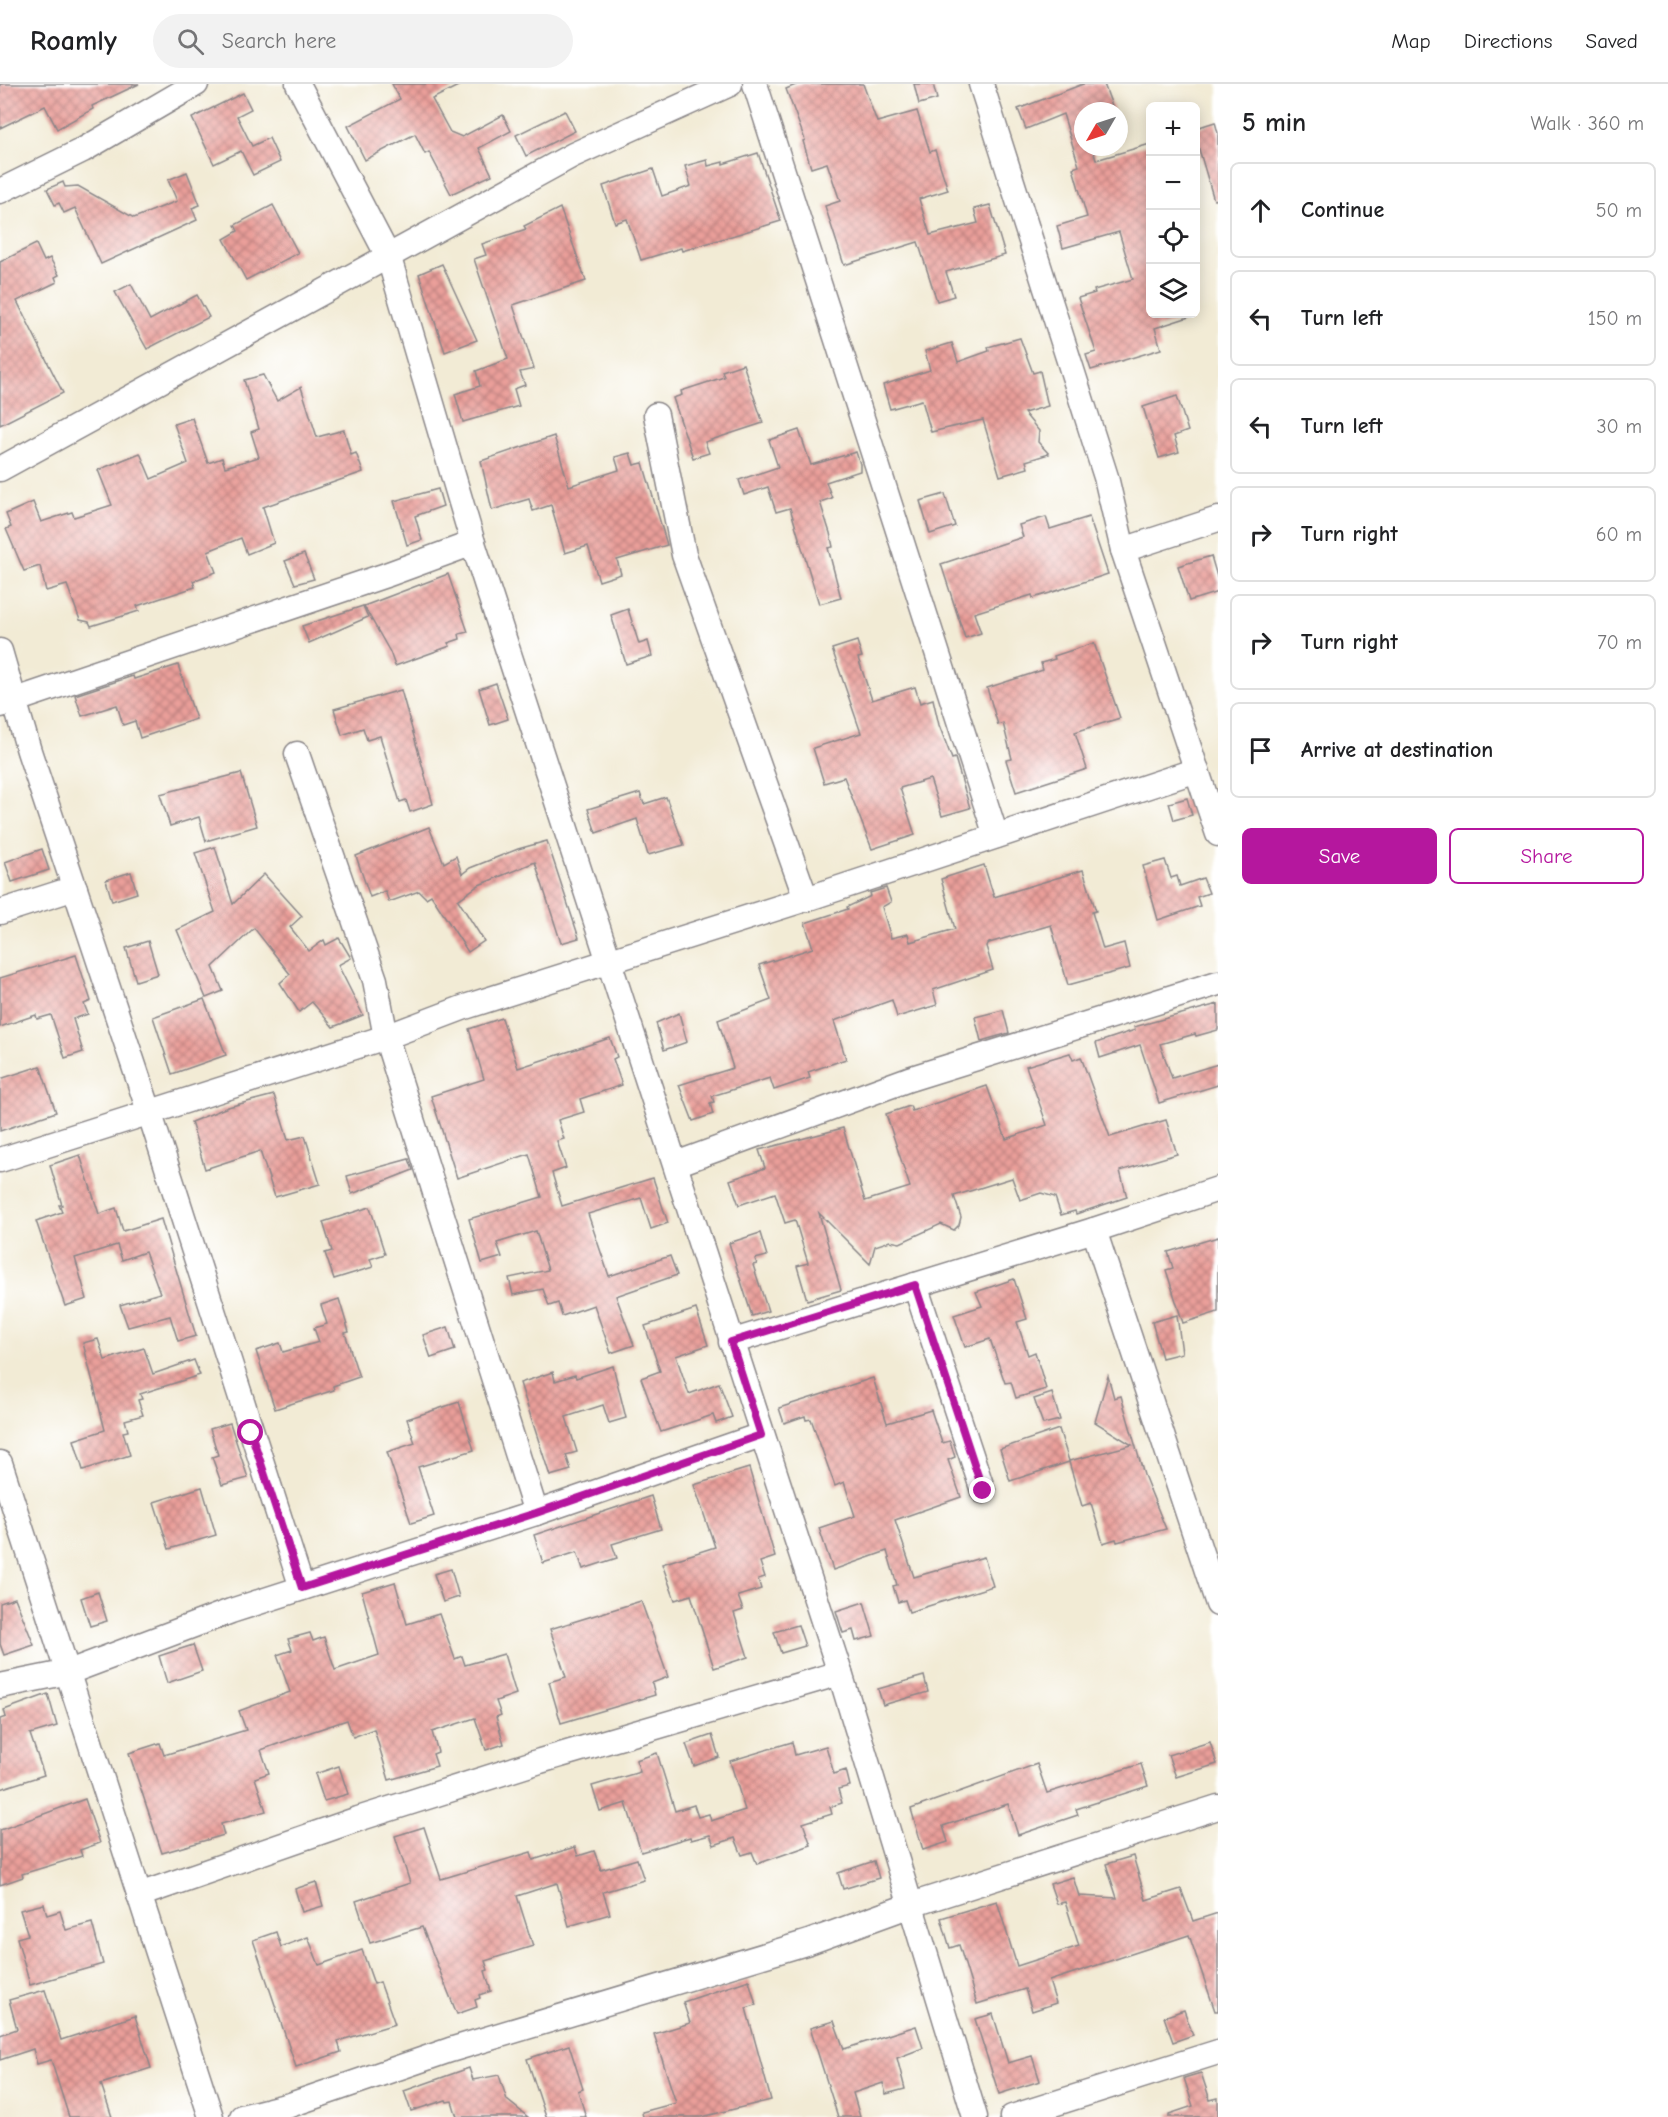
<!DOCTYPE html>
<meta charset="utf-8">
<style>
body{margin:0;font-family:"Comic Neue",sans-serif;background:#f2f2f2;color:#202124}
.controls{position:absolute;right:18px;top:18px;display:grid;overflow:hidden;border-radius:9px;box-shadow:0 3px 15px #0003}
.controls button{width:54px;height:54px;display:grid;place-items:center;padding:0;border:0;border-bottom:2px solid #e0e0e0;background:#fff;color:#202124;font:30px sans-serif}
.compass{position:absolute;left:1074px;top:18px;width:54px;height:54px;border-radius:50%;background:#fff;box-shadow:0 3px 15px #0003;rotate:231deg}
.stop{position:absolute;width:18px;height:18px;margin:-14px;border:4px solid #b5179e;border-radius:50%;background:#fff}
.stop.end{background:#b5179e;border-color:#fff;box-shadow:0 2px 6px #0008}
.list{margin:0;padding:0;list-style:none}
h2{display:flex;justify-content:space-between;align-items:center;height:78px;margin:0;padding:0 24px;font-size:26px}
h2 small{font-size:20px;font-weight:400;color:#757577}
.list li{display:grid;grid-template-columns:39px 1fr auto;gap:18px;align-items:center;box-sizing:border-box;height:96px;margin:0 12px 12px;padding:0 12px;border:2px solid #e0e0e0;border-radius:9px}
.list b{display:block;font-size:22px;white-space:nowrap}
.list em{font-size:20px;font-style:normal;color:#757577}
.actions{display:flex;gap:12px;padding:18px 24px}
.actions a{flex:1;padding:14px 0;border:2px solid #b5179e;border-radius:9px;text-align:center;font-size:21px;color:#b5179e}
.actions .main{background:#b5179e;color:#fff}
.icon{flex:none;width:33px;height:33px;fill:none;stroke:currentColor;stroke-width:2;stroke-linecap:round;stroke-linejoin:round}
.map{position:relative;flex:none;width:1218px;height:2033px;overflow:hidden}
header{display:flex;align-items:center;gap:36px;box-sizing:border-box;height:84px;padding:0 30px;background:#fff;border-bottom:2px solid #e0e0e0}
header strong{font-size:28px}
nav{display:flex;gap:33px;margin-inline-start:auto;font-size:21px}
.search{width:420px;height:54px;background:#f2f2f2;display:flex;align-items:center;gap:15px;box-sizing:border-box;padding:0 21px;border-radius:33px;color:#757577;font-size:22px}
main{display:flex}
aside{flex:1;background:#fff}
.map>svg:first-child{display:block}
.building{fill:url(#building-cross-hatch)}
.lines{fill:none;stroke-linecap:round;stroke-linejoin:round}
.minor-casing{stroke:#8a8688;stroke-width:27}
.minor{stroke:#fff;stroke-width:24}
.route{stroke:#b5179e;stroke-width:8}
</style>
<header>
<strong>Roamly</strong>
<div class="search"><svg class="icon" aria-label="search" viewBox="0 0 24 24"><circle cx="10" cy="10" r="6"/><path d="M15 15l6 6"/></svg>Search here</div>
<nav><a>Map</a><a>Directions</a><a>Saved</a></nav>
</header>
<main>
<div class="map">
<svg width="1218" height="2033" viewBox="0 0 1218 2033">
<defs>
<pattern id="building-cross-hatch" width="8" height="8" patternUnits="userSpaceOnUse" patternTransform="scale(1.5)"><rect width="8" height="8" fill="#ea9f9a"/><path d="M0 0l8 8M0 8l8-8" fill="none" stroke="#bd817f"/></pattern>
</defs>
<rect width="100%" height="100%" fill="#fff"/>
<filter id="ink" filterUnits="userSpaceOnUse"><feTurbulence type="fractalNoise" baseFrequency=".0167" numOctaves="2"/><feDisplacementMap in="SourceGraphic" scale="12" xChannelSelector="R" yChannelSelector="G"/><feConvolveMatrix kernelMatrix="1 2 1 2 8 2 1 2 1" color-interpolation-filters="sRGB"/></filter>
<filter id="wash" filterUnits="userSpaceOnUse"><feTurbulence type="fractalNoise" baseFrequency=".008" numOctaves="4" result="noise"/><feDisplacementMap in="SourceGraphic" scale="24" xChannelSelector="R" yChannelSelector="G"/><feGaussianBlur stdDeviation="1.35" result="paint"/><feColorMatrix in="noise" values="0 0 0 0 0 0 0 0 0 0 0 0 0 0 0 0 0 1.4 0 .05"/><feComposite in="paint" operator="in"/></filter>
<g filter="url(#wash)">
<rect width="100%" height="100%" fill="#f2ebd5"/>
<g id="blocks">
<g class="building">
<path d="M0,0H139L92,22L93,25L57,45L45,22L0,44Z"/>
<path d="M392,0H462L432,15L450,48L462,53L503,31L511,47L479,64L492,91L451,110L429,68L425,70L415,50L365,76L348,42L400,15Z"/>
<path d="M798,0H863L877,38L917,27L930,68L935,66L948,106L919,115L930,151L978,139L974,125L990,121L1005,171L946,188L954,212L937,217L918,158L844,181L825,122L840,117L827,79L811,84L803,57L805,56L786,5Z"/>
<path d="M914,0H933L937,15L919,20Z"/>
<path d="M1083,0H1104L1114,27H1083V63H1092L1096,76L1150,60V230H1188L1189,233L1155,244L1161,265L1091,286L1086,271L1096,268L1078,214L1095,209L1094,206L1133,195L1119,148L1063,164L1057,142L1087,133L1073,84L1079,82L1063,30L1026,45L1018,25Z"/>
<path d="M243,9L251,25L237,32L252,62L269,54L280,78L253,91L241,67L214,80L192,34Z"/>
<path d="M565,27L575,47L526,72L516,51Z"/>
<path d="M1215,38L1218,49V115L1214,116L1196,55V44Z"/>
<path d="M758,69L781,137L682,167L681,164L641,176L627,135L615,139L603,102L653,85L662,112L691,102L685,82L707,76L708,82L723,78V80Z"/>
<path d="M187,88L200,121L192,124L197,136L101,180L75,124L64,129L59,119L55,121L47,105L63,98L65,103L78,102L134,134L177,117L168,96Z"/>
<path d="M273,121L298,169L246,196L224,155L238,147L235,141Z"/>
<path d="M560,124L586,197L513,221L534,285L520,288L525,301L514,305L519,322L463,338L455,310L480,302L476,287L508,275L474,175L486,171L482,160L526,145L524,142Z"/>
<path d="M36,160L44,177L50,174L59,191L55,193L57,198L17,217L63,309L0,341V178Z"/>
<path d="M442,180L477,256L445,268L419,190Z"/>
<path d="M131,200L150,236L197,211L209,233L147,265L115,208Z"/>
<path d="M1020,254L1033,289L1040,287L1048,322L1024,329L1039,347L1038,358L1049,370L1026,377L1028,384L1000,392L983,336L931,348L922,316L890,325L883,301L930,286L925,267L952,259L958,278L989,267L988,263Z"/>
<path d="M743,280L763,339L705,358L709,369L693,374L673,314L682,311L681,307L724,293L722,287Z"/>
<path d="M263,291L277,317L301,303L317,353L344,346L351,371L356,369L363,388L263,423L274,459L247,470L241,454L208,467L216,488L193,497L195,503L137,522L139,527L91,542L89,538L80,536L67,501L46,507L40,482L24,487L6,445L11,443L6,430L33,418L41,438L72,428L74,433L112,421L98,386L140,369L151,395L188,379L174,340L192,334L208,379L222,374L225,383L259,373L251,348L259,345L244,296Z"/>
<path d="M1177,312L1188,347L1174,352L1179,368L1159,374L1143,323Z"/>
<path d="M799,346L811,381L856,368L860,380V387L826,398L832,414L820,418L830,449L833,463L828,464L841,514L819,520L790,424L776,428L768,403L744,411L739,396L778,383L769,356Z"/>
<path d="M554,352L569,402L619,386L615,373L630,369L634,381L643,379L667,461L617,476L621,490L599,497L588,462L565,469L551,421L533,427L529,415L492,426L481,377Z"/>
<path d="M438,405L443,422L415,432L422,456L407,461L394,417Z"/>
<path d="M945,410L955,442L930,450L920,417Z"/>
<path d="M1046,433L1050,445L1089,433L1108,490L1050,509L1033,514L1032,511L974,529L981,549L965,554L941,480L1023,453L1019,441Z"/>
<path d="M304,470L314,495L295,500L285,477Z"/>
<path d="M1211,472L1218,496V508L1189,517L1178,482Z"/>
<path d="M448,490L468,548L459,550L460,555L448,559L450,562L395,582L390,568L364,522Z"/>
<path d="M363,522L368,533L309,559L302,542Z"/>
<path d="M628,525L639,560L648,557L652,572L626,580L611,531Z"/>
<path d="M857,557L862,573L858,574L872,616L915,603L920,619L933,615L939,641L952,675L955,674L970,724L942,732L930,695L900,704L915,751L872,765L844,693L824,699L813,664L861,649L832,565Z"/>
<path d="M1094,559L1120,634L1075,648L1087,685L1016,708L1006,676L1012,675L1003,639L998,641L987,604L1043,586L1041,579L1055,575L1054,572Z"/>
<path d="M178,581L196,635L140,654L135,637L123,641L117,621L82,632L75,611L133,592L134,595Z"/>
<path d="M496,599L508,635L490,641L479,605Z"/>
<path d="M401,606L433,720L410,728L406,716L400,718L380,652L367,656L363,644L342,651L334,625Z"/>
<path d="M241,689L257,742L206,757L199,733L170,742L160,710Z"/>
<path d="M640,709L644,720L666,713L684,761L648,771L637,735L596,749L588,725Z"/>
<path d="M1187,714L1192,731L1174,736L1169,719Z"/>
<path d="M429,743L444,779L456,772L462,790L470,784L518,765L547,757L579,854L561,859L535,778L479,801L458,816L484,857L468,868L431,811L426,814L419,807L389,818L385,807L370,813L356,772Z"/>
<path d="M215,763L233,820L264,790L302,832L290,843L309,867L324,856L326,861L339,854L351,874L338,881L363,931L333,943L312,918L299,928L280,899L290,890L254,844L213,883L223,907L206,914L177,846L215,828L195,769Z"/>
<path d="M42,765L49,786L12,798L5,778Z"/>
<path d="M1165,776L1171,794L1177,792L1180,802L1203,794L1209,809L1197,813L1200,822L1158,836L1143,782Z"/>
<path d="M984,781L994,813L1083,786L1096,827L1092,828L1103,865L1124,859L1130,884L1068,901L1051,841L989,859L986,862L993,886L933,906L937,921L897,933L892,916L834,937L846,975L808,988L810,994L774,1006L770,994L712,1012L714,1018L710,1019L713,1030L693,1037L679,1001L733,984L718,936L771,916L759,881L813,864L805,839L848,825L847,823L871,812L870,809L886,804L891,818L882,823L891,854L908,850L910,858L955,845L941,795Z"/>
<path d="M131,788L137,809L112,817L106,796Z"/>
<path d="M148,857L158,890L136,897L126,864Z"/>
<path d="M76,871L91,917L84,920L88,930L73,935L83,968L65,974L51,931L37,935L36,931L0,943V894Z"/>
<path d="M204,915L226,971L172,990L153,933Z"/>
<path d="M1218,920V946L1196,952L1195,950L1160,960L1172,994L1218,980V1001L1159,1019L1140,961L1100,974L1096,959L1135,946L1134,943Z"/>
<path d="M1003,926L1009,949L981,957L975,933Z"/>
<path d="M679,929L687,958L664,966L656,939Z"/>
<path d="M502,934L518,984L610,954L617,973L613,975L622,1001L580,1015L584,1028L558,1036L564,1055L557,1057L566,1084L552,1089L562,1122L653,1094L668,1139L651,1145L641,1114L588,1130L609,1192L670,1172L677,1191L616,1212L634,1261L611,1269L594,1221L562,1232L558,1219L549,1222L543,1205L513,1211L509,1194L548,1186L536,1147L497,1159L502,1173L482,1179L469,1135L542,1113L529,1070L457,1094L431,1012L484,995L469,945Z"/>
<path d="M1070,969L1073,976L1081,973L1110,1053L1166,1036L1177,1070L1120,1087L1127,1113L1076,1130L1075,1127L1061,1131L1055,1113L1041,1109L1020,1116L1012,1094L954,1112L961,1133L959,1141L954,1146L941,1140L900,1159L890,1157L875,1162L870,1180L819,1129L841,1206L807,1216L797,1182L808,1179L795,1136L785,1139L775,1109L739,1121L730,1096L765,1084L759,1066L843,1044L865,1117L910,1103L886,1030L910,1022L912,1027L987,1002L1006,1055L1047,1041L1026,982Z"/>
<path d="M40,982L56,1028L0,1047V995Z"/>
<path d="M274,1011L288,1056L305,1052L320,1100L275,1113L260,1067L205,1085L191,1038L228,1023Z"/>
<path d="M80,1071L99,1130L116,1124L123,1147L161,1135L196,1252L178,1257L170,1232L128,1243L120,1221L160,1209L145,1168L122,1176L117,1161L75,1174L87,1215L65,1222L36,1137L62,1128L59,1121H62L50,1081Z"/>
<path d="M409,1075L413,1086L352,1110L347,1092Z"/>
<path d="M370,1123L385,1170L370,1175L373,1183L334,1195L325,1169L332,1167L323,1138Z"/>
<path d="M760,1149L767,1172L755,1175L757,1180L753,1181L768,1227L752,1232L729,1159Z"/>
<path d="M1218,1153V1228L1183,1239L1166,1186L1173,1184L1168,1168Z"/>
<path d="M1014,1195L1027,1235L1017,1238L1028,1271L1035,1268L1046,1305L1016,1314L1011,1298L1005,1299L990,1255L965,1263L954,1231L982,1222L976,1208Z"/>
<path d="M339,1215L349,1248L345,1249L359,1293L333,1302L334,1306L275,1325L256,1267L280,1259L283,1268L319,1258L314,1244L327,1240L321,1221Z"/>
<path d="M696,1225L708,1261L676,1272L689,1310L719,1299L732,1333L716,1339L713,1331L661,1348L641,1294L660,1287L645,1242Z"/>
<path d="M1177,1231L1182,1269L1162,1274L1152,1238Z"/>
<path d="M448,1243L455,1266L431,1274L423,1251Z"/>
<path d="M98,1255L105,1276L144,1264L153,1290L194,1276L200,1291L140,1310L142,1315L138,1316L143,1331L125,1336L128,1347L123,1348L130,1371L83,1386L74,1356L105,1346L83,1259Z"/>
<path d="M613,1282L626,1334L609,1339L603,1321L566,1333L577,1368L566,1371L571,1386L550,1392L520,1299L553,1288L555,1297L575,1291L576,1294Z"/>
<path d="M1108,1292L1114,1314L1121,1312L1144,1391L1166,1445L1117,1458L1116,1455L1103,1459L1091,1419L1082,1422L1069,1378L1010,1397L1000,1365L1059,1345L1069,1377L1132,1361L1095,1338Z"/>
<path d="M873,1294L887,1339L931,1326L942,1359L950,1357L955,1373L948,1376L961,1413L895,1436L914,1493L984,1473L993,1502L909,1528L905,1516L898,1518L893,1502L897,1501L887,1467L833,1486L819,1444L855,1432L844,1398L835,1402L811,1335L806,1336L805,1332L784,1339L779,1324Z"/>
<path d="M1052,1309L1060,1336L1043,1340L1034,1315Z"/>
<path d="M459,1318L474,1366L418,1383L434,1432L411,1439L387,1368L415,1359L407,1335Z"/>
<path d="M230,1339L248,1394L222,1401L212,1373L218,1371L210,1345Z"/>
<path d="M749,1384L775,1473L760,1478L765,1493L758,1495L761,1505L738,1512L743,1526L734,1529L748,1573L714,1584L691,1511L675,1516L662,1480L715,1463L694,1401Z"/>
<path d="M202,1403L216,1451L169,1465L154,1418Z"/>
<path d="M651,1412L661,1445L612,1460L617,1474L583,1485L577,1468L543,1479L534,1451Z"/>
<path d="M451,1485L459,1513L443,1518L434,1490Z"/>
<path d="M395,1498L407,1540L439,1530L455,1575L462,1572L465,1581L504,1570L516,1610L496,1617L501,1631L496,1633L504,1660L486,1666L475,1634L432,1648L438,1668L433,1670L437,1682L389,1696L374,1645L353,1653L347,1636L311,1648L261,1666L269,1689L255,1694L266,1727L221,1740L224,1751L162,1769L129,1669L160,1659L164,1671L246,1646L239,1627L290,1608L277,1571L292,1566L288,1555L310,1549L313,1557L324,1553L335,1586L379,1571L362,1508Z"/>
<path d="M98,1508L107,1537L90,1542L81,1514Z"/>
<path d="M15,1514L34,1561L4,1571L0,1560V1519Z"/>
<path d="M641,1517L668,1593L652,1599L655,1611L561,1639L549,1598L566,1593L550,1545Z"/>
<path d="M864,1518L874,1552L856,1557L853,1546L843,1549L836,1527Z"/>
<path d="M798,1541L805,1562L781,1569L774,1548Z"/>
<path d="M193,1561L202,1587L167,1599L159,1572Z"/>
<path d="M924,1592L928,1608L883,1621L878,1605Z"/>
<path d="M48,1610L57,1642L30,1650L44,1691L0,1705V1635L6,1633L4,1626Z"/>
<path d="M712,1651L719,1673L694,1682L686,1660Z"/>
<path d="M792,1658L795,1671L826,1662L834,1690L846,1686L850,1702L838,1705L842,1719L830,1723L832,1730L803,1739L811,1761L757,1780L752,1768L742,1771L735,1754L714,1761L710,1751L691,1756L690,1753L641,1768L626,1719L600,1727L592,1702L640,1688L636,1676L657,1669L675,1727L694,1721L698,1733L709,1730L711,1737L745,1726L730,1677Z"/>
<path d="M1210,1658L1217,1680L1176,1693L1168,1671Z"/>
<path d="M1037,1680L1047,1709L1141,1680L1148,1702L1076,1725L1078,1731L1018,1751L1008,1720L943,1742L948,1758L923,1766L911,1725Z"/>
<path d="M339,1682L348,1710L324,1717L315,1690Z"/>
<path d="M85,1715L100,1759L80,1766L82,1772L22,1790L23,1793L0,1801V1746Z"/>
<path d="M424,1743L441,1795L531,1768L533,1776L575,1763L578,1772L594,1767L601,1786L637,1775L644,1796L603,1808L610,1830L569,1842L557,1799L517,1812L533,1862L485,1877L488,1886L485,1887L491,1907L479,1911L480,1914L475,1916L477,1923L457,1930L422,1843L370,1859L356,1817L410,1799L395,1752Z"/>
<path d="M1133,1772L1146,1816L1181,1805L1193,1837L1218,1829V1927H1215L1189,1851L1049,1897L1056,1919L1032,1927L1025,1905L977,1920L959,1861L950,1864L941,1834L997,1817L1017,1882L1079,1862L1065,1818L1057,1820L1050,1800L1073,1793L1079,1812L1117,1814L1106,1780Z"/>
<path d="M874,1777L879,1794L843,1805L838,1789Z"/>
<path d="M316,1798L323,1822L302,1828L295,1805Z"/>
<path d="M44,1820L47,1831L60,1827L66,1846L92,1839L103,1880L30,1901L17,1854L28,1851L20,1826Z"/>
<path d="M276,1848L281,1863L308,1853L319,1881L362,1866L374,1900L380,1898L395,1940L338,1957L341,1968L296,1983L253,1856Z"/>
<path d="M749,1896L756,1921L746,1924L771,2016L702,2033H643L642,2028L676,2019L654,1950L690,1939L683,1918Z"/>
<path d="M45,1906L61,1956L135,1932L151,1984L101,2000L112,2033H69L51,1976L37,1980L33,1965L0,1976V1951L17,1945L9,1916Z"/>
<path d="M1184,1926L1193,1951L1173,1958L1164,1933Z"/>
<path d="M993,1930L1008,1979L1032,1972L1040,1997L999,2010L975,1935Z"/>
<path d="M834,1937L844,1965L916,1942L923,1964L897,1974L905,2005L886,2010L883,1999L853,2009L860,2033H838L810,1944Z"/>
<path d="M569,1961L583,2005L578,2007L586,2033H546L527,1975Z"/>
<path d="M469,1984L473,1996L499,1991L507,2016L528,2033H457L452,2017L447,2018L446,2016L411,2027L404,2007Z"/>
<path d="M1201,1989L1210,2016L1218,2014V2033H1169V2030L1193,2022L1184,1994Z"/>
</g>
</g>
</g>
<g filter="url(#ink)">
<use href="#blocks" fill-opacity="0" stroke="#8a8688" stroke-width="1.5"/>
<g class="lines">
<g class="minor-casing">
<g id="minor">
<path d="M298,0L389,174L473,459L840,1589L975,2033"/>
<path d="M755,0L996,752"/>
<path d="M981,0L1106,393L1123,466L1218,750"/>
<path d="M0,107L83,66L196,0"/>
<path d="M656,331L684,471L806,815"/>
<path d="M0,385L573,71L730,0"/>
<path d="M1123,466L1218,435"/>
<path d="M0,567L29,667L149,1027L302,1504"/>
<path d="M1,621L386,491L473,459"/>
<path d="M297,670L375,896L386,953L536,1429"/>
<path d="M0,828L75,804"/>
<path d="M0,1076L386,953L465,923L806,815L1197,686"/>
<path d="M676,1080L909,995L1218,899"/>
<path d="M1094,1146L1218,1520"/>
<path d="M915,1201L983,1407"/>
<path d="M731,1258L1094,1146L1218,1105"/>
<path d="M0,1379L211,2033"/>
<path d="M0,1602L69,1588L231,1527L536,1429L761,1351"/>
<path d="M139,1811L358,1735L540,1677L840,1589"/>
<path d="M242,2033L290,2021L450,1966L809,1858L911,1821L1218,1723"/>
<path d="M1012,2033L1218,1968"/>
</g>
</g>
<use href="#minor" class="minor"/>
</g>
</g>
<g class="lines" filter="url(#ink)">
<path class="route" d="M251,1349L302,1504L536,1429L761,1351L731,1258L915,1201L983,1407"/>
</g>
</svg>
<div class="controls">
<button>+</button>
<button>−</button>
<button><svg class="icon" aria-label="locate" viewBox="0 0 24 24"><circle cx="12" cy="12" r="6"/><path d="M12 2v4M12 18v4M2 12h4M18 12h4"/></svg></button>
<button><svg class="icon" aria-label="layers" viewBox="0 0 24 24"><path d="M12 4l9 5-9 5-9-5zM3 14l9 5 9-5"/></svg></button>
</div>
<svg class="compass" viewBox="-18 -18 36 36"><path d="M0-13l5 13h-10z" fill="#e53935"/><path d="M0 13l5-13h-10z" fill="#757577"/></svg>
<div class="stop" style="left:251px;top:1349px"></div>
<div class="stop end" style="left:983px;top:1407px"></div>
</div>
<aside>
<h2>5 min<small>Walk · 360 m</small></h2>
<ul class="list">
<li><svg class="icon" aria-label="ahead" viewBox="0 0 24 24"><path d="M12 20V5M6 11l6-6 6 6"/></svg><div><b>Continue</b></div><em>50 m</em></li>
<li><svg class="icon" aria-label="left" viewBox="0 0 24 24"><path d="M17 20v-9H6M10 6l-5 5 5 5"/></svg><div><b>Turn left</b></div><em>150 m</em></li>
<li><svg class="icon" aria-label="left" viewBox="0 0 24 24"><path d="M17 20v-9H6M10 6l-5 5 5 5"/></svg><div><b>Turn left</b></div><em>30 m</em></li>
<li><svg class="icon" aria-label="right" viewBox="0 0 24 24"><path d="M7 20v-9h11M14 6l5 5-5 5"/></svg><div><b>Turn right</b></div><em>60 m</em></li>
<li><svg class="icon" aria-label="right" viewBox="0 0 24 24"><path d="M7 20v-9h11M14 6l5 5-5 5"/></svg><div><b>Turn right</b></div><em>70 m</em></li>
<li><svg class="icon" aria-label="arrive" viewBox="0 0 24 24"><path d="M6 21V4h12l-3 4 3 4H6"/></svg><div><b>Arrive at destination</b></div></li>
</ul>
<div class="actions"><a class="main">Save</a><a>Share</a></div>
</aside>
</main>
